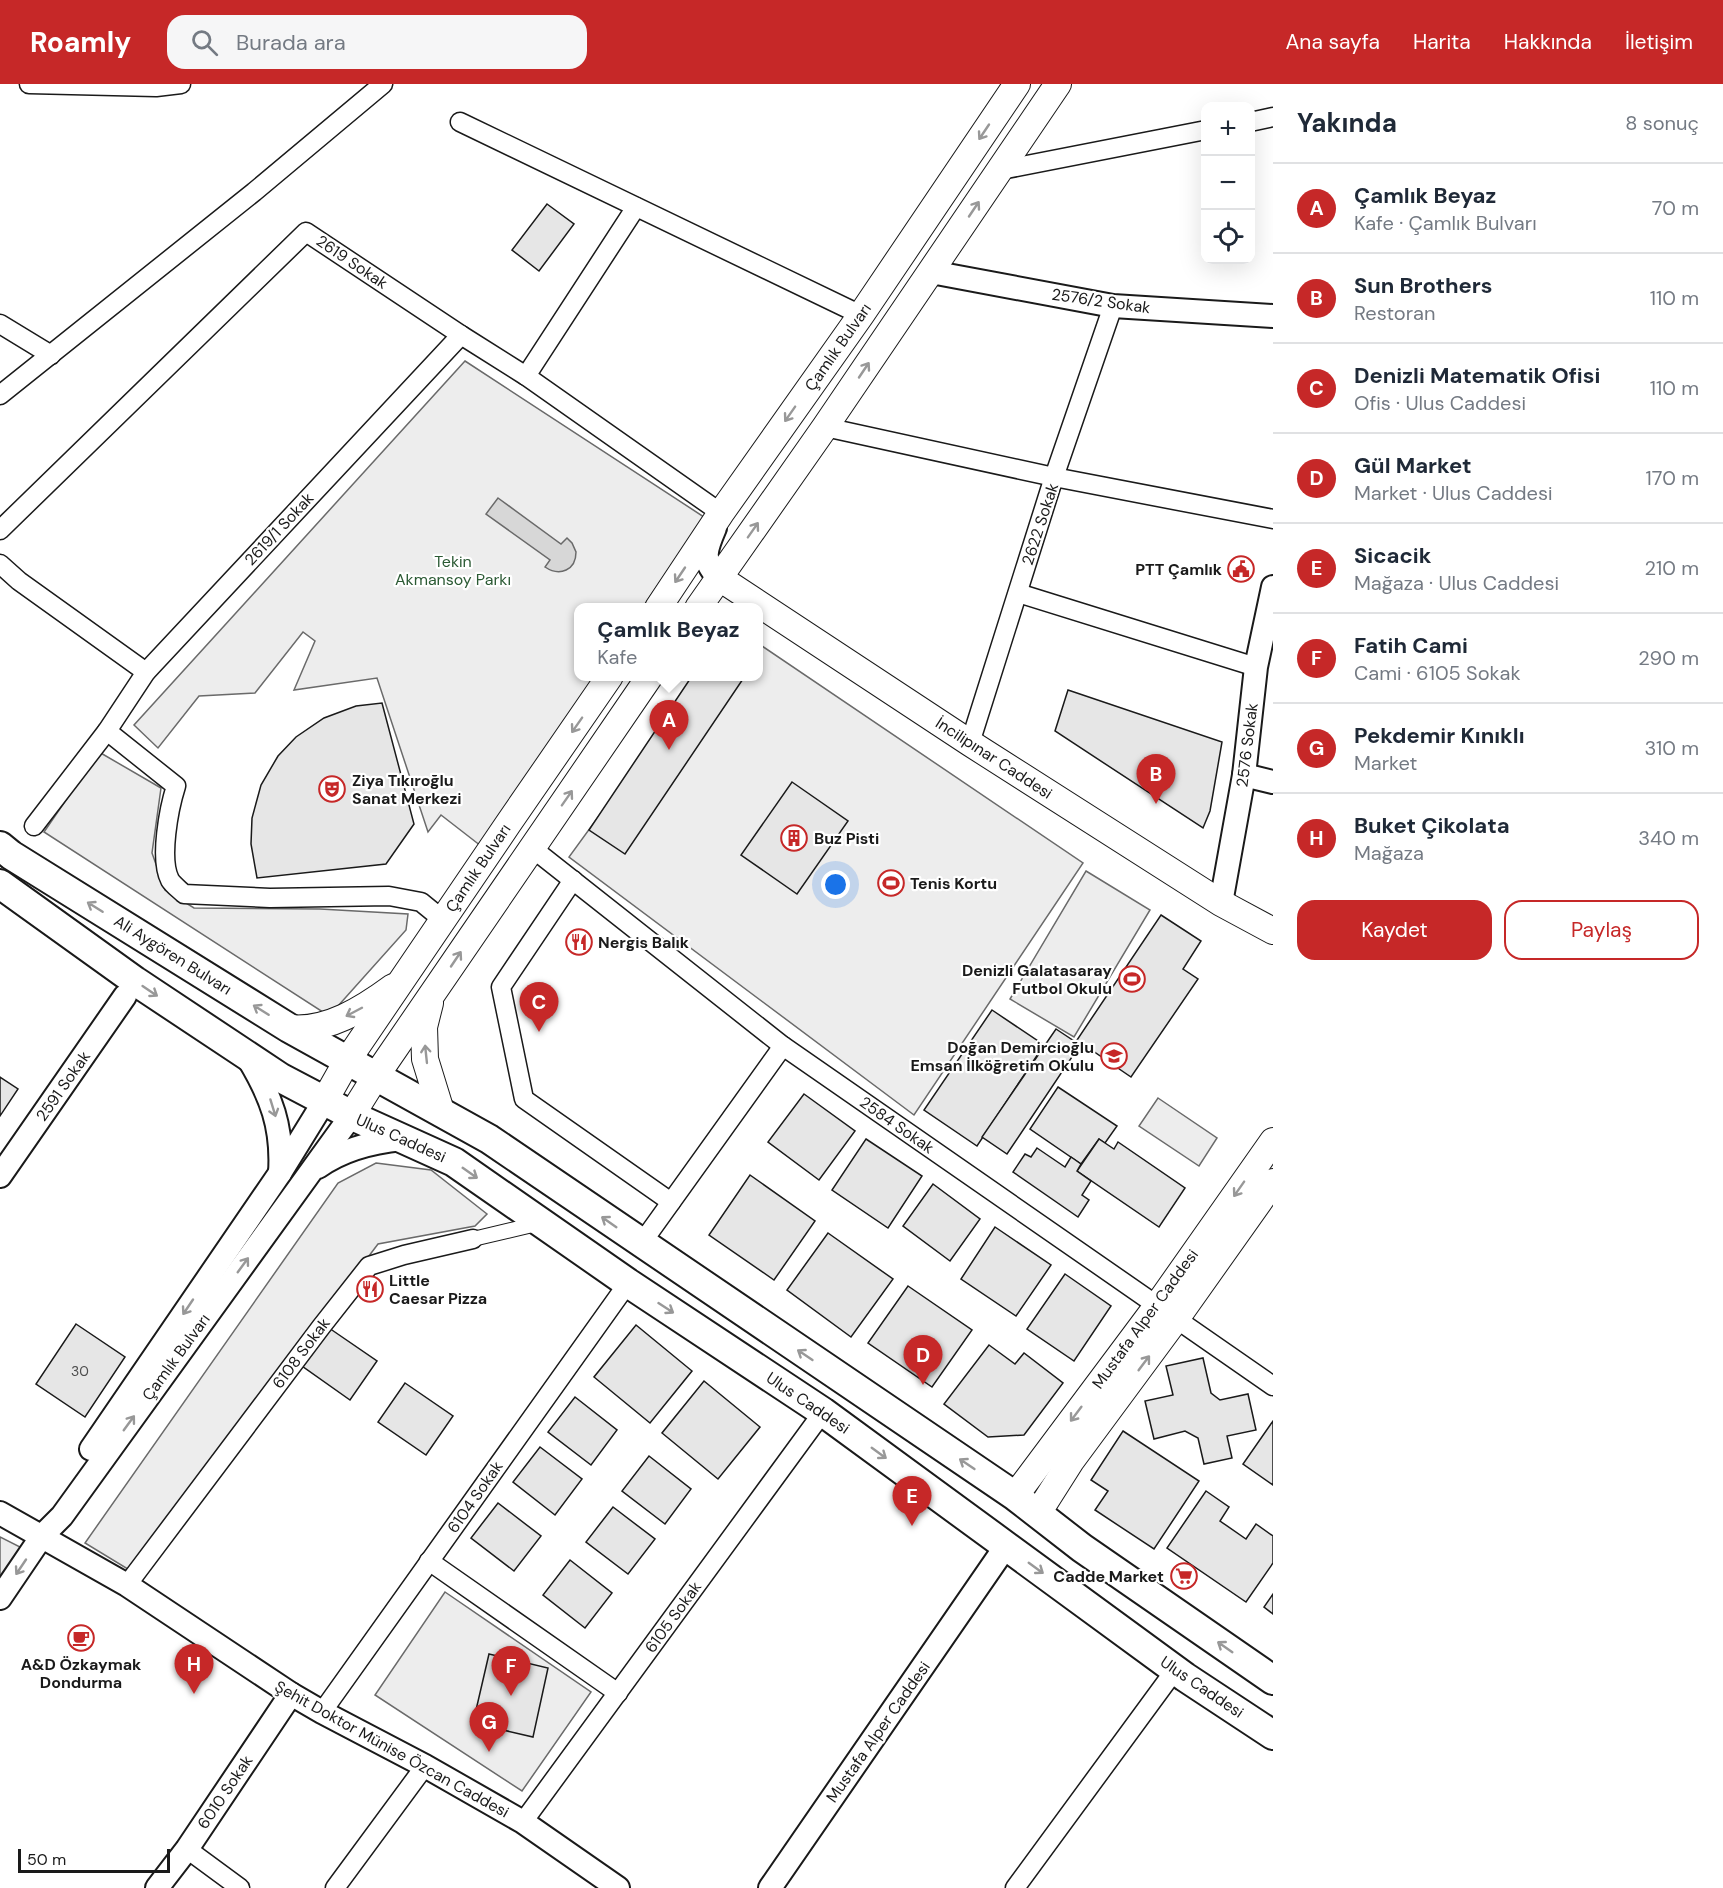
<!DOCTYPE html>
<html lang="tr">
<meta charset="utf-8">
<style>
body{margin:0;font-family:"DM Sans",sans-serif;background:#f6f6f7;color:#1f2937}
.controls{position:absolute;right:18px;top:18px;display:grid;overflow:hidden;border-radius:12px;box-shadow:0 6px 24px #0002}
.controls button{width:54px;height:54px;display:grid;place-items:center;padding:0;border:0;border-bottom:2px solid #e0e1e3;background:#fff;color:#1f2937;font:30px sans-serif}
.scale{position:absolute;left:18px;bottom:15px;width:152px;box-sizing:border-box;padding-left:6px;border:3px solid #1a1a1a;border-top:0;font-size:16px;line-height:21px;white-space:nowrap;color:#1a1a1a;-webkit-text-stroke:4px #fff;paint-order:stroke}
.you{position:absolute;left:836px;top:801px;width:21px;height:21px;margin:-15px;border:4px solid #fff;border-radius:50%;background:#1a73e8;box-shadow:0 0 0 9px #1a73e833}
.badge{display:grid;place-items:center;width:39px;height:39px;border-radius:50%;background:#c62828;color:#fff;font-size:20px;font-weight:700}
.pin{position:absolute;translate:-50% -50px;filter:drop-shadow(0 2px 3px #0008)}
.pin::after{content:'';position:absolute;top:32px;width:21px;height:18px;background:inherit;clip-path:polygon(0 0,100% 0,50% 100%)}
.popup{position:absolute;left:574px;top:519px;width:189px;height:78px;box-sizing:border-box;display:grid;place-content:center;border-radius:12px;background:#fff;filter:drop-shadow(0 2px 4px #0005);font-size:20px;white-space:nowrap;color:#747a83}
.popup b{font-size:22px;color:#1f2937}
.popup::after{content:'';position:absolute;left:50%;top:100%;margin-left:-12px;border:12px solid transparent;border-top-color:#fff}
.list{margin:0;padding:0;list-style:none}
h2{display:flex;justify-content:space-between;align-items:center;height:78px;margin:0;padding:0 24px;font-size:26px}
h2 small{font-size:20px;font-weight:400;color:#747a83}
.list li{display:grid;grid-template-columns:39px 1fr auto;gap:18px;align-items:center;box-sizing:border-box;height:90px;padding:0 24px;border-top:2px solid #e0e1e3}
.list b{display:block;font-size:22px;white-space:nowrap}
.list p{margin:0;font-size:20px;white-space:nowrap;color:#747a83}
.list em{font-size:20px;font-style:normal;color:#747a83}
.actions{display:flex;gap:12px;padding:18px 24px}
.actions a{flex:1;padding:14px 0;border:2px solid #c62828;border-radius:18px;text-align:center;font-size:21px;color:#c62828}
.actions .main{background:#c62828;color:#fff}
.icon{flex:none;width:33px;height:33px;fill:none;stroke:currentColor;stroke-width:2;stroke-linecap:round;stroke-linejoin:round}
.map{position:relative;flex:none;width:1273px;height:1804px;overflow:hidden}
header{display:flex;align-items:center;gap:36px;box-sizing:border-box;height:84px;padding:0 30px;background:#c62828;color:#fff}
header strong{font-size:28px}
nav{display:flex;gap:33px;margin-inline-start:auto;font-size:21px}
.search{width:420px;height:54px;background:#f6f6f7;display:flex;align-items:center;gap:15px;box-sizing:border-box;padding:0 21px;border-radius:18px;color:#747a83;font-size:22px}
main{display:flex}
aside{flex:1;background:#fff}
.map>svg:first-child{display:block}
.green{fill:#ededed;stroke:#6a6a6a;stroke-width:1.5}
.water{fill:#d7d7d7;stroke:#6a6a6a;stroke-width:1.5}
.building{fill:#e6e6e6;stroke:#1a1a1a;stroke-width:1.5}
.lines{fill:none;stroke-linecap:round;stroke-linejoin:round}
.pedestrian-casing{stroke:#1a1a1a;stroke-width:16}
.minor-casing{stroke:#1a1a1a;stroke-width:21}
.tertiary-casing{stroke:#1a1a1a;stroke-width:26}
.secondary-casing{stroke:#1a1a1a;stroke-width:28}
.primary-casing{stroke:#1a1a1a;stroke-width:32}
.pedestrian{stroke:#fff;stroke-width:14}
.minor{stroke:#fff;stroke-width:18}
.tertiary{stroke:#fff;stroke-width:22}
.secondary{stroke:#fff;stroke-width:26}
.primary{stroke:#fff;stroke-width:28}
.oneway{stroke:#989898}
.labels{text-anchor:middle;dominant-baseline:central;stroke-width:4.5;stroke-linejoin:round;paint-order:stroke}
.number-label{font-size:14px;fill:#4d4d4d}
.street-label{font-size:16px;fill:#1a1a1a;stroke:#fff}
.park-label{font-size:16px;fill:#2b5a34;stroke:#fff}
.poi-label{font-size:16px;font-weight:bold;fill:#1a1a1a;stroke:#fff;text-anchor:start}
</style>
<header>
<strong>Roamly</strong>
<div class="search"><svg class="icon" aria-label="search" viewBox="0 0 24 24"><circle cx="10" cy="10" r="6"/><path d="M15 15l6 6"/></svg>Burada ara</div>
<nav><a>Ana sayfa</a><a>Harita</a><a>Hakkında</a><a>İletişim</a></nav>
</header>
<main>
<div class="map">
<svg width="1273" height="1804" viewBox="0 0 1273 1804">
<rect width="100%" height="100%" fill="#fff"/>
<g class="green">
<path d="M465,277L704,433L643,523L579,524V592L596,593L481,762L441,731L428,748L377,594L294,606L315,557L303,548L255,609L199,612L158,664L134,641Z"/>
<path d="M759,560L1083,779L914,1031L569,773L700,593L759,592Z"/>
<path d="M99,668L161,704L152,769L165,806L194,824L320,825L408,830L406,846L329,932L44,748Z"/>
<path d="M1086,787L1150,826L1074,953L1010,915Z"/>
<path d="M1158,1014L1217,1054L1199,1082L1139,1042Z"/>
<path d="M376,1079L431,1086L487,1130L475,1142L378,1160L131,1487L85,1459L338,1099Z"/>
<path d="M0,1453L22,1464L0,1494Z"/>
<path d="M445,1508L591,1608L522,1707L375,1611Z"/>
</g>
<path class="water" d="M498,414L561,460L567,454L572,459L576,468C576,486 560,493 545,483L550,476L486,430Z"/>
<g class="building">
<path d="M547,120L574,140L539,187L512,166Z"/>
<path d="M692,592H745L625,770L589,746Z"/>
<path d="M1068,606L1222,658L1210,727L1203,744L1055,647Z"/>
<path d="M382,619L414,740L386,780L257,794L251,760L252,734L261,701L278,672L296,653L324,634L356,622Z"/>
<path d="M792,698L848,737L797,810L741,771Z"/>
<path d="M1161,831L1201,857L1183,885L1198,895L1131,993L1077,956Z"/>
<path d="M992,926L1044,961L977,1062L924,1026Z"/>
<path d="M1056,945L1080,961L1007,1070L982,1053Z"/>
<path d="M0,993L18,1005L0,1032Z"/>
<path d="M1058,1003L1117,1042L1105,1059L1099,1055L1081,1080L1030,1045Z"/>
<path d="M804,1010L855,1047L819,1096L768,1058Z"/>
<path d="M866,1055L922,1092L888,1144L832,1106Z"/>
<path d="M1099,1055L1114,1065L1118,1058L1185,1104L1159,1143L1077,1087Z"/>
<path d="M1037,1064L1065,1083L1071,1073L1081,1080L1077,1087L1091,1097L1082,1111L1089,1116L1078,1133L1013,1088L1025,1070L1031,1073Z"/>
<path d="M750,1091L815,1137L774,1196L709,1151Z"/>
<path d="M933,1100L980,1135L950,1177L903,1142Z"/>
<path d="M995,1143L1051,1181L1016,1232L961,1195Z"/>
<path d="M828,1149L893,1195L851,1253L787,1206Z"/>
<path d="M1065,1190L1111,1222L1074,1277L1027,1245Z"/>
<path d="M908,1202L972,1246L932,1303L868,1259Z"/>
<path d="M76,1240L125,1273L85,1333L36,1300Z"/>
<path d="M636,1241L692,1287L650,1339L594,1293Z"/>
<path d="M329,1244L377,1277L350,1316L302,1282Z"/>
<path d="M989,1261L1015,1280L1024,1269L1063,1299L1024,1351L988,1353L944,1320Z"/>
<path d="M1203,1274L1211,1309L1220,1316L1248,1310L1256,1346L1227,1352L1232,1374L1204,1380L1198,1354L1185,1347L1154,1355L1145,1317L1173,1311L1166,1282Z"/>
<path d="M704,1297L760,1343L718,1395L662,1349Z"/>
<path d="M405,1299L453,1332L426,1371L378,1338Z"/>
<path d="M575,1313L617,1346L591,1381L548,1348Z"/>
<path d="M1273,1337V1401L1243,1380Z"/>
<path d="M1123,1347L1199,1397L1154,1465L1095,1426L1108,1407L1091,1396Z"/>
<path d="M540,1363L582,1395L555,1431L513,1398Z"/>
<path d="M649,1372L691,1405L665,1440L622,1407Z"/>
<path d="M1206,1407L1229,1423L1220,1437L1246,1455L1256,1440L1273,1452V1479L1246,1518L1167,1464Z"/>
<path d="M498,1419L541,1452L514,1487L471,1454Z"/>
<path d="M613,1423L655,1455L628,1490L586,1458Z"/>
<path d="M570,1476L612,1509L585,1544L543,1511Z"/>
<path d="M1273,1510V1530L1264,1523Z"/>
<path d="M489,1570L548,1584L533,1653L473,1639Z"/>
</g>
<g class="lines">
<g class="pedestrian-casing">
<path id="pedestrian" d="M473,1155L541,1139"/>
</g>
<g class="minor-casing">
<g id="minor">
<path d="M29,0L156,3L181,0"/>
<path d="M460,38L861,231"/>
<path d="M1250,38L1273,33"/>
<path d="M1001,86L1206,46"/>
<path d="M0,240L51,271"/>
<path d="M526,292L636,123"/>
<path d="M0,311L254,108L383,0"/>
<path d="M825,343L1054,393L1273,435"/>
<path d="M0,446L306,148L461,251L526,292L721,429"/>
<path d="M0,480L19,497L146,588"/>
<path d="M1018,509L1256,583"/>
<path d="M107,647L176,702C169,724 159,775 170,796C173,801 180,806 184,810L270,814L389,812L421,818L443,836"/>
<path d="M970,659L1054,393L1113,222"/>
<path d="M34,742L107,647L146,588L461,251"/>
<path d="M532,764L783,962L1273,1302"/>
<path d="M573,796L501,903L524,1015L671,1118"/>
<path d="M641,1160L783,962"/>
<path d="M429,1477L618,1609"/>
<path d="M127,1501L321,1243L369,1182L404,1171L473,1155"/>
<path d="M322,1628L628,1199"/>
<path d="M523,1738L823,1328"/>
<path d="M187,1765L240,1804"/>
<path d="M335,1804L425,1682"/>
<path d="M1015,1804L1175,1586"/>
</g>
</g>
<g class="tertiary-casing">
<g id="tertiary">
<path d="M931,188L1113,222L1273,232"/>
<path d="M715,444C706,465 701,476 718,493"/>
<path d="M1244,691L1273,698"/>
<path d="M1221,819L1244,691L1256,583L1273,503"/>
<path d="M248,974C271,1012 283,1043 280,1089"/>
<path d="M318,1083C343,1065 372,1058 402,1055"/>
<path d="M0,1092L125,912"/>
<path d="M91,1365L280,1089L325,1016"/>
<path d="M0,1429L127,1501L291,1610L322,1628L425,1682L523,1738L618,1804"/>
<path d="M0,1514L42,1452L62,1432L351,1032"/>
<path d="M157,1804L187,1765L291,1610"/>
<path d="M770,1804L1006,1462"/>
</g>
</g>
<g class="secondary-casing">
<g id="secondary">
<path d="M718,493L970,659L1221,819L1273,847"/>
<path d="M658,524L721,429L861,231L1017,0"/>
<path d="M698,524L825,343L1058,0"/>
<path d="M430,919L424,943L425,975L441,1027"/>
<path d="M289,944C327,948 363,925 393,903"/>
<path d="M325,1016L347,977L508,740L610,592"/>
<path d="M351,1032L376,992L650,592"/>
<path d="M1015,1412L1157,1222L1273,1057"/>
<path d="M1038,1429L1071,1377L1176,1235L1273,1098"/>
</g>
</g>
<g class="primary-casing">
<g id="primary">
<path d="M0,762L11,771L289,944L489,1055L1015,1412L1082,1464L1273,1596"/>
<path d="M0,800L135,897L281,994L359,1035L454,1078L628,1199L823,1328L1185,1593L1273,1651"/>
</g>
</g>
<use href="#pedestrian" class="pedestrian"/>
<use href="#minor" class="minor"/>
<use href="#tertiary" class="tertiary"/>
<use href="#secondary" class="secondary"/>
<use href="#primary" class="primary"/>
</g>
<defs><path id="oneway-shaft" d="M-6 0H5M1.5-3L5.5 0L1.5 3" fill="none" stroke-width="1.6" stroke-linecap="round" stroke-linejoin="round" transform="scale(1.5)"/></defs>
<g class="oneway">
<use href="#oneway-shaft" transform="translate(984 48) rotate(124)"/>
<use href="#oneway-shaft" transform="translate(974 125) rotate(-56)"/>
<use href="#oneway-shaft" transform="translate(864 286) rotate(-56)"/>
<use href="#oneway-shaft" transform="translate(790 330) rotate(125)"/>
<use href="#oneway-shaft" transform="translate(753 446) rotate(-55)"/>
<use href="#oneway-shaft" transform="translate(680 491) rotate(124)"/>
<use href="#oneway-shaft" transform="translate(577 641) rotate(125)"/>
<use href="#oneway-shaft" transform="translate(567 714) rotate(-55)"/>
<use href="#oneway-shaft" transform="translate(95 823) rotate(-148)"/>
<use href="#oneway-shaft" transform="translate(456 875) rotate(-56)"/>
<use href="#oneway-shaft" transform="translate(150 907) rotate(34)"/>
<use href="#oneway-shaft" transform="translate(261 926) rotate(-148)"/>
<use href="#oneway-shaft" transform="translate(354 928) rotate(152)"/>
<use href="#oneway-shaft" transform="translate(426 970) rotate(-96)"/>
<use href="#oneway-shaft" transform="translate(273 1024) rotate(73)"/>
<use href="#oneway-shaft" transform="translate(470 1089) rotate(35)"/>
<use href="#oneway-shaft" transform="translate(1239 1105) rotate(125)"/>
<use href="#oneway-shaft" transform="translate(609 1138) rotate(-145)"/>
<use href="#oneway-shaft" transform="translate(243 1181) rotate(-54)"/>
<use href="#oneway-shaft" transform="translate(188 1223) rotate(124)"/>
<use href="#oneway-shaft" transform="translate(666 1224) rotate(33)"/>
<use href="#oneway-shaft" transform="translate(805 1271) rotate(-146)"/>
<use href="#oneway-shaft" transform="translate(1144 1279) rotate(-53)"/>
<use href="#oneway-shaft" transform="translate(1076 1330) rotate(127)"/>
<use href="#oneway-shaft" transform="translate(129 1339) rotate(-54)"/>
<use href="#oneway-shaft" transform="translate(879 1369) rotate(36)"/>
<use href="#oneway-shaft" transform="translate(967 1380) rotate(-146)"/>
<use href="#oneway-shaft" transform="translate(21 1483) rotate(124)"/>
<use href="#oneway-shaft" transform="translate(1036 1484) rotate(36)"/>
<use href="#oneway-shaft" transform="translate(1225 1563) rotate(-145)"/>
</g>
<defs>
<g id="civic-ring" transform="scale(1.35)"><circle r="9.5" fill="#fff" stroke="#c62828" stroke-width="1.5"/><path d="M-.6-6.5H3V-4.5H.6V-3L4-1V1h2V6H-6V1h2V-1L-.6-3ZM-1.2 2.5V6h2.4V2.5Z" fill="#c62828"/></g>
<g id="theatre-ring" transform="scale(1.35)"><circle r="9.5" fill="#fff" stroke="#c62828" stroke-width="1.5"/><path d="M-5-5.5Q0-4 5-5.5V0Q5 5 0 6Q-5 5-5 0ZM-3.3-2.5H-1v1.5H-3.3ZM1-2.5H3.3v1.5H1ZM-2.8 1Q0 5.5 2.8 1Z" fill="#c62828"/></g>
<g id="building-ring" transform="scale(1.35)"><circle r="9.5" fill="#fff" stroke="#c62828" stroke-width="1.5"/><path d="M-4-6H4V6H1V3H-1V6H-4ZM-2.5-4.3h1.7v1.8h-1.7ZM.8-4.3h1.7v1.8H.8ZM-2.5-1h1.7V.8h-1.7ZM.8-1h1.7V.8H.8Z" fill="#c62828"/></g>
<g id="stadium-ring" transform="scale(1.35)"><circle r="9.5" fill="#fff" stroke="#c62828" stroke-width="1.5"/><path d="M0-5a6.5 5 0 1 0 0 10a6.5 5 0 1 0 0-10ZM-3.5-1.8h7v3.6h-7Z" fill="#c62828"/></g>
<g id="restaurant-ring" transform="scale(1.35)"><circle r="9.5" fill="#fff" stroke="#c62828" stroke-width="1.5"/><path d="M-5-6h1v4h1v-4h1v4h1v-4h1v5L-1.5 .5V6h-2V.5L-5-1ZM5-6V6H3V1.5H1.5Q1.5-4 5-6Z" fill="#c62828"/></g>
<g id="school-ring" transform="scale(1.35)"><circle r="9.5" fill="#fff" stroke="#c62828" stroke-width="1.5"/><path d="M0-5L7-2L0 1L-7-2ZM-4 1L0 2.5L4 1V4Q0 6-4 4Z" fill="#c62828"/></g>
<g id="supermarket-ring" transform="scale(1.35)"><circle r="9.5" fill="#fff" stroke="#c62828" stroke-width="1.5"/><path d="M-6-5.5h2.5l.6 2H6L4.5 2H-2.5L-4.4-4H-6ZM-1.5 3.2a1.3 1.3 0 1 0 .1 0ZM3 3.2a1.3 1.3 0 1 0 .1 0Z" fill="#c62828"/></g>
<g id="cafe-ring" transform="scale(1.35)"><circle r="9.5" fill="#fff" stroke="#c62828" stroke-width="1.5"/><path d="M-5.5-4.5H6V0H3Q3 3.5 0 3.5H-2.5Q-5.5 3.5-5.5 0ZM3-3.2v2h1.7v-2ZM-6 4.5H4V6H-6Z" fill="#c62828"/></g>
</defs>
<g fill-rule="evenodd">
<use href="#civic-ring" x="1241" y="485"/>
<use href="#theatre-ring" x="332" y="705"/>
<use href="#building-ring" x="794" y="754"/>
<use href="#stadium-ring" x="891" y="799"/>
<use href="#restaurant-ring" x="579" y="858"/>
<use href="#stadium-ring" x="1132" y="895"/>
<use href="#school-ring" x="1114" y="972"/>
<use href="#restaurant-ring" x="370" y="1205"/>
<use href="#supermarket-ring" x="1184" y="1492"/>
<use href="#cafe-ring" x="81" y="1554"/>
</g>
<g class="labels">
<g class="number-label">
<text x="80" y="1287">30</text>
</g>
<g class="street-label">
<text transform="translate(352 178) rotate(34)">2619 Sokak</text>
<text transform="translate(1101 217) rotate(8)">2576/2 Sokak</text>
<text transform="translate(838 263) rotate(-55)">Çamlık Bulvarı</text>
<text transform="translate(1040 440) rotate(-72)">2622 Sokak</text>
<text transform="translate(279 445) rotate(-47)">2619/1 Sokak</text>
<text transform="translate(1247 661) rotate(-83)">2576 Sokak</text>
<text transform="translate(994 674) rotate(33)">İncilipınar Caddesi</text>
<text transform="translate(478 784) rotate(-56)">Çamlık Bulvarı</text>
<text transform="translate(173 871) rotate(32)">Ali Aygören Bulvarı</text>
<text transform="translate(63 1002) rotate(-55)">2591 Sokak</text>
<text transform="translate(897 1041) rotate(35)">2584 Sokak</text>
<text transform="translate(401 1054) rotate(24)">Ulus Caddesi</text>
<text transform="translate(1145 1235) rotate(-54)">Mustafa Alper Caddesi</text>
<text transform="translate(301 1269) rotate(-53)">6108 Sokak</text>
<text transform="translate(176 1273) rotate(-54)">Çamlık Bulvarı</text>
<text transform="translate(808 1319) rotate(34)">Ulus Caddesi</text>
<text transform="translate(475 1413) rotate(-55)">6104 Sokak</text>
<text transform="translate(673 1533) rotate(-54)">6105 Sokak</text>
<text transform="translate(1202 1603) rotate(34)">Ulus Caddesi</text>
<text transform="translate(878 1648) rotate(-55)">Mustafa Alper Caddesi</text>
<text transform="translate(392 1665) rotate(29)">Şehit Doktor Münise Özcan Caddesi</text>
<text transform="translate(225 1708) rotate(-56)">6010 Sokak</text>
</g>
<g class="park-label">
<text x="453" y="477">Tekin<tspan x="453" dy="18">Akmansoy Parkı</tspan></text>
</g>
<g class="poi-label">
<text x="1222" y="485" text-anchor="end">PTT Çamlık</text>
<text x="352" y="696">Ziya Tıkıroğlu<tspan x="352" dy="18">Sanat Merkezi</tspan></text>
<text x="814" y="754">Buz Pisti</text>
<text x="910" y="799">Tenis Kortu</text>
<text x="598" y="858">Nergis Balık</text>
<text x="1112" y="886" text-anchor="end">Denizli Galatasaray<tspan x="1112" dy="18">Futbol Okulu</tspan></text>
<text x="1094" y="963" text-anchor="end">Doğan Demircioğlu<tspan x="1094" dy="18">Emsan İlköğretim Okulu</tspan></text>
<text x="389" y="1196">Little<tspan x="389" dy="18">Caesar Pizza</tspan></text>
<text x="1164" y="1492" text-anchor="end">Cadde Market</text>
<text x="81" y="1580" text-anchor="middle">A&amp;D Özkaymak<tspan x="81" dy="18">Dondurma</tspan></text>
</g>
</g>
</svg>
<div class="controls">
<button>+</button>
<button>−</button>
<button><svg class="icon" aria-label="locate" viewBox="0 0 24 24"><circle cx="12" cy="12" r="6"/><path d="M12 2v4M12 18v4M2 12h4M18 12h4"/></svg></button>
</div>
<div class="scale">50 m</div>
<div class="you"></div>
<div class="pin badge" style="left:669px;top:666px">A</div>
<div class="popup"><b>Çamlık Beyaz</b>Kafe</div>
<div class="pin badge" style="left:1156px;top:720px">B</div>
<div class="pin badge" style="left:539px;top:948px">C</div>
<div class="pin badge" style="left:923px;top:1301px">D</div>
<div class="pin badge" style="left:912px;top:1442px">E</div>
<div class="pin badge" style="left:511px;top:1612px">F</div>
<div class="pin badge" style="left:489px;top:1668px">G</div>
<div class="pin badge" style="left:194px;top:1610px">H</div>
</div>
<aside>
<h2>Yakında<small>8 sonuç</small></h2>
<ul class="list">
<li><span class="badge">A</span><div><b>Çamlık Beyaz</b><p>Kafe · Çamlık Bulvarı</p></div><em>70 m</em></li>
<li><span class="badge">B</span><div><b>Sun Brothers</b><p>Restoran</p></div><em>110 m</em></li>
<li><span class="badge">C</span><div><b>Denizli Matematik Ofisi</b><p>Ofis · Ulus Caddesi</p></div><em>110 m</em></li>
<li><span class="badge">D</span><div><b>Gül Market</b><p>Market · Ulus Caddesi</p></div><em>170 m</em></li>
<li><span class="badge">E</span><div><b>Sicacik</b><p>Mağaza · Ulus Caddesi</p></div><em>210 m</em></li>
<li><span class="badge">F</span><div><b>Fatih Cami</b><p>Cami · 6105 Sokak</p></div><em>290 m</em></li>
<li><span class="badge">G</span><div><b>Pekdemir Kınıklı</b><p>Market</p></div><em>310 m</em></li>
<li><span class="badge">H</span><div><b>Buket Çikolata</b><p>Mağaza</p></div><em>340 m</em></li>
</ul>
<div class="actions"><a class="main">Kaydet</a><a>Paylaş</a></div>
</aside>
</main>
